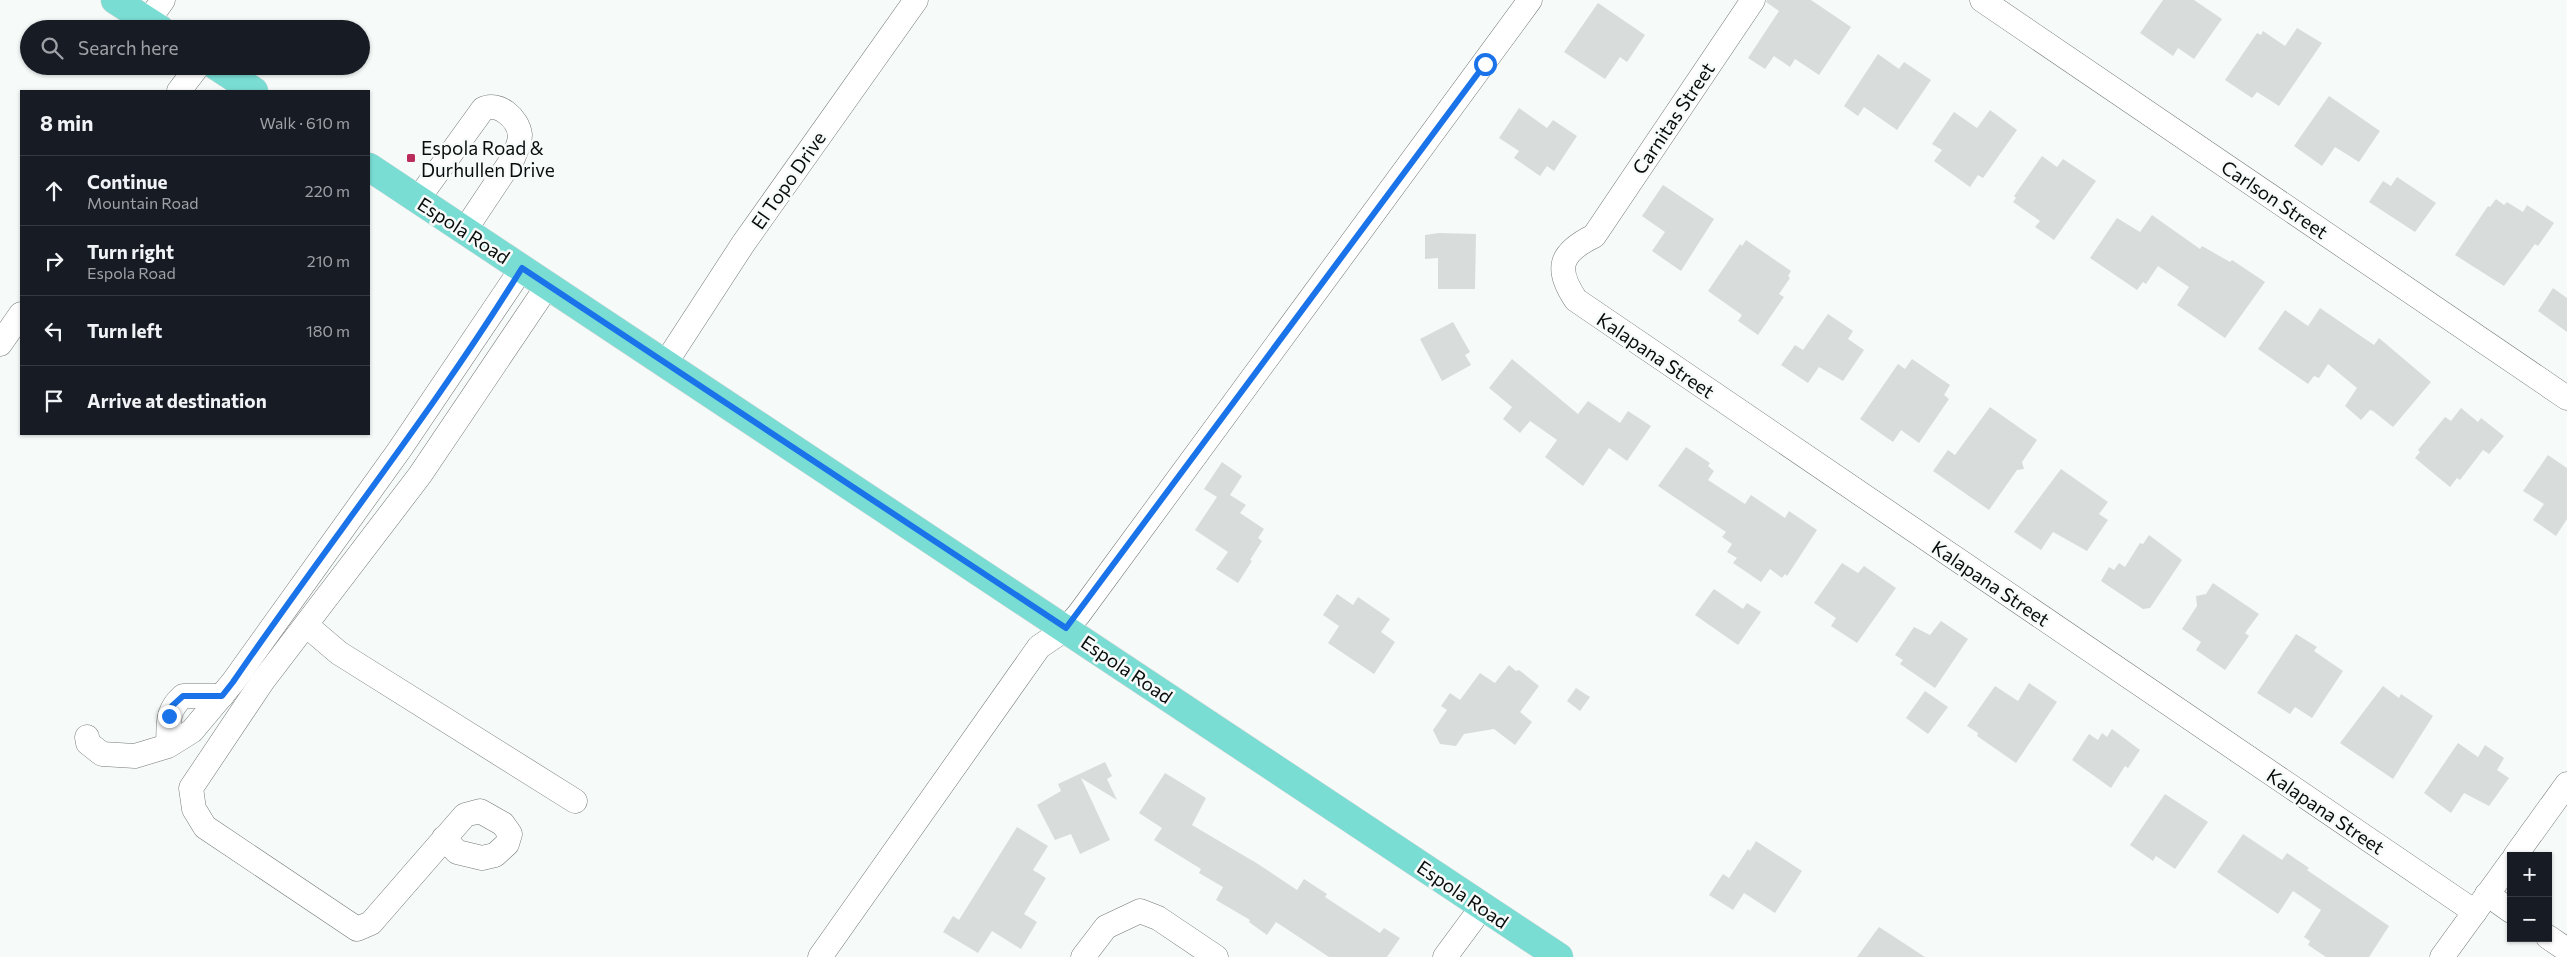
<!DOCTYPE html>
<meta charset="utf-8">
<style>
body{margin:0;font-family:Commissioner,sans-serif;background:#242831;color:#f1f3f6}
.controls{position:absolute;right:15px;bottom:15px;display:grid;overflow:hidden;border-radius:0px;box-shadow:0 1px 4px #0004}
.controls button{width:45px;height:45px;display:grid;place-items:center;padding:0;border:0;border-bottom:1px solid #363941;background:#171b24;color:#f1f3f6;font:25px sans-serif}
.stop{position:absolute;width:15px;height:15px;margin:-11px;border:4px solid #1a73e8;border-radius:50%;background:#fff}
.stop.end{background:#1a73e8;border-color:#fff;box-shadow:0 1px 5px #0008}
.list{margin:0;padding:0;list-style:none}
h2{display:flex;justify-content:space-between;align-items:center;height:65px;margin:0;padding:0 20px;font-size:21px}
h2 small{font-size:16px;font-weight:400;color:#9ea1a6}
.list li{display:grid;grid-template-columns:32px 1fr auto;gap:15px;align-items:center;box-sizing:border-box;height:70px;padding:0 20px;border-top:1px solid #363941}
.list b{display:block;font-size:19px;white-space:nowrap}
.list p{margin:0;font-size:16px;white-space:nowrap;color:#9ea1a6}
.list em{font-size:16px;font-style:normal;color:#9ea1a6}
.icon{flex:none;width:28px;height:28px;fill:none;stroke:currentColor;stroke-width:2;stroke-linecap:round;stroke-linejoin:round}
.map{position:relative;flex:none;width:2567px;height:957px;overflow:hidden}
.search{position:absolute;background:#171b24;box-shadow:0 1px 4px #0004;left:20px;top:20px;width:350px;height:55px;display:flex;align-items:center;gap:12px;box-sizing:border-box;padding:0 18px;border-radius:28px;color:#9ea1a6;font-size:19px}
.panel{position:absolute;background:#171b24;box-shadow:0 1px 4px #0004;left:20px;top:90px;width:350px;height:345px;border-radius:0px}
.map>svg:first-child{display:block}
.building{fill:#d8dddc}
.lines{fill:none;stroke-linecap:round;stroke-linejoin:round}
.minor-casing{stroke:#737877;stroke-width:25}
.major-casing{stroke:#d8d8d8;stroke-width:29}
.minor{stroke:#fff;stroke-width:24}
.major{stroke:#7addd4;stroke-width:28}
.route{stroke:#1a73e8;stroke-width:6}
.poi-dot{fill:#ba2c5c;stroke:#f6fbfa;stroke-width:2}
.labels{text-anchor:middle;dominant-baseline:central;stroke-width:5;stroke-linejoin:round;paint-order:stroke}
.street-label{font-size:19px;fill:#0a0c0c;stroke:#f6fbfa}
.poi-label{font-size:19px;fill:#0a0c0c;stroke:#f6fbfa;text-anchor:start}
</style>
<div class="map">
<svg width="2567" height="957" viewBox="0 0 2567 957">
<rect width="100%" height="100%" fill="#f6fbfa"/>
<g class="building">
<path d="M1767,0H1811L1851,27L1819,75L1795,59L1790,67L1774,56L1765,69L1748,58L1779,11L1766,2Z"/>
<path d="M2163,0H2194L2222,19L2194,59L2178,48L2173,56L2140,33Z"/>
<path d="M1598,3L1645,35L1627,62L1620,57L1605,79L1564,52Z"/>
<path d="M2297,28L2322,43L2279,106L2257,92L2252,98L2225,80L2257,33L2261,35L2263,31L2285,46Z"/>
<path d="M1878,54L1899,69L1904,62L1931,80L1897,130L1864,107L1858,116L1844,106Z"/>
<path d="M2329,96L2380,131L2359,162L2335,147L2322,166L2294,146Z"/>
<path d="M1519,108L1547,128L1553,120L1577,136L1554,171L1547,166L1540,176L1514,158L1519,151L1499,138Z"/>
<path d="M1990,110L2017,130L1983,178L1978,175L1970,187L1934,161L1942,150L1932,144L1954,112L1977,128Z"/>
<path d="M2042,156L2057,167L2063,159L2096,181L2054,240L2035,227L2040,221L2013,202L2016,198L2014,196Z"/>
<path d="M2397,177L2436,203L2415,232L2369,202L2383,181L2391,186Z"/>
<path d="M1663,185L1714,219L1681,271L1652,251L1665,232L1642,216Z"/>
<path d="M2496,199L2504,205L2507,202L2523,212L2527,205L2554,223L2538,246L2535,244L2504,286L2455,255L2488,206L2490,207Z"/>
<path d="M2152,215L2200,249L2202,246L2230,262L2232,260L2265,282L2225,338L2177,305L2189,287L2158,266L2146,284L2143,282L2137,290L2090,258L2117,218L2140,232Z"/>
<path d="M1439,233L1476,234L1475,289H1438V258L1425,259V235Z"/>
<path d="M1746,240L1791,271L1788,276L1790,278L1779,294L1784,297L1758,335L1738,321L1742,315L1708,291L1740,244L1742,246Z"/>
<path d="M2553,288L2567,298V332L2538,311Z"/>
<path d="M2320,308L2374,345L2379,338L2431,382L2393,427L2373,411L2370,410L2361,420L2345,406L2357,388L2328,364L2319,378L2314,376L2308,384L2258,349L2285,310L2308,326Z"/>
<path d="M1828,314L1853,331L1848,339L1864,350L1843,381L1819,367L1808,383L1781,365L1795,345L1803,350Z"/>
<path d="M1453,322L1470,352L1465,355L1471,365L1442,381L1420,339Z"/>
<path d="M1512,359L1578,414L1588,401L1620,423L1628,411L1651,426L1627,461L1609,448L1583,486L1545,457L1557,440L1530,421L1520,433L1503,419L1512,407L1489,388Z"/>
<path d="M1912,359L1950,385L1944,395L1949,399L1919,443L1901,430L1893,442L1860,419L1898,364L1905,369Z"/>
<path d="M1990,407L2037,440L2022,462L2024,469L2017,470L1989,510L1933,471L1948,450L1955,455Z"/>
<path d="M2461,408L2478,422L2481,418L2504,436L2489,454L2483,450L2460,480L2457,478L2450,487L2415,458L2420,452L2418,450L2445,417L2451,421Z"/>
<path d="M1686,447L1710,463L1708,466L1714,471L1708,480L1745,504L1751,495L1785,518L1789,511L1817,530L1787,576L1785,574L1782,578L1770,569L1761,582L1733,563L1737,558L1727,552L1732,544L1722,537L1726,532L1658,486Z"/>
<path d="M2548,455L2567,468V519L2556,536L2533,520L2544,504L2523,491Z"/>
<path d="M1222,462L1242,476L1230,495L1246,505L1240,513L1264,529L1258,538L1262,541L1250,560L1252,561L1238,583L1216,569L1228,552L1195,530L1217,497L1204,489Z"/>
<path d="M2061,469L2108,502L2099,514L2108,520L2087,551L2053,532L2041,550L2014,532Z"/>
<path d="M2149,535L2182,560L2150,608L2143,609L2101,581L2109,567L2114,570L2119,563L2125,567L2140,543L2143,544Z"/>
<path d="M1842,563L1858,573L1864,566L1896,588L1857,643L1831,626L1836,618L1814,603Z"/>
<path d="M2213,583L2259,614L2245,633L2249,636L2225,670L2196,650L2201,642L2182,629L2197,606L2196,596L2206,594Z"/>
<path d="M1714,589L1743,609L1747,603L1761,612L1738,645L1695,615Z"/>
<path d="M1337,594L1353,605L1358,597L1390,619L1381,632L1395,642L1374,674L1328,643L1339,626L1323,615Z"/>
<path d="M1941,621L1968,639L1935,688L1900,664L1903,660L1895,655L1914,627L1930,635Z"/>
<path d="M2296,634L2317,647L2314,651L2343,671L2312,718L2295,707L2290,714L2257,693Z"/>
<path d="M1509,665L1516,671L1519,670L1539,686L1520,712L1532,722L1515,745L1494,729L1464,734L1456,746L1440,744L1433,730L1447,710L1441,706L1450,693L1460,700L1480,673L1495,683Z"/>
<path d="M2029,683L2057,702L2016,763L1977,736L1978,733L1967,726L1995,686L2018,701Z"/>
<path d="M2383,686L2399,698L2401,694L2433,716L2393,779L2340,743Z"/>
<path d="M1576,688L1590,697L1580,711L1567,701Z"/>
<path d="M1925,691L1948,707L1928,734L1906,718Z"/>
<path d="M2112,729L2140,750L2128,768L2125,766L2111,788L2072,760L2089,734L2098,740L2102,733L2107,737Z"/>
<path d="M2458,743L2478,757L2485,745L2504,758L2497,770L2509,778L2489,806L2464,793L2451,813L2424,793Z"/>
<path d="M1105,762L1112,776L1107,779L1117,800L1081,778L1110,840L1080,854L1071,834L1055,840L1037,805L1061,791L1058,784Z"/>
<path d="M1165,773L1206,798L1192,825L1258,864L1297,890L1304,879L1327,894L1325,897L1380,933L1384,928L1400,938L1387,957H1329L1276,922L1267,935L1249,922L1250,920L1216,900L1223,887L1199,873L1201,869L1154,840L1162,828L1139,813Z"/>
<path d="M2165,794L2208,822L2175,869L2156,856L2153,861L2130,845Z"/>
<path d="M1017,827L1048,846L1033,870L1046,878L1024,914L1037,922L1021,949L992,931L978,953L943,932L953,916L959,920Z"/>
<path d="M2243,834L2282,860L2287,853L2309,868L2307,870L2389,926L2369,957H2326L2308,945L2310,941L2304,937L2321,910L2293,891L2278,914L2217,872Z"/>
<path d="M1756,841L1802,871L1775,913L1744,893L1733,910L1709,895L1723,874L1729,878L1748,849L1750,851Z"/>
<path d="M1879,927L1925,957H1857Z"/>
</g>
<g class="lines">
<g class="minor-casing">
<g id="minor">
<path d="M1753,0L1594,236C1559,253 1555,269 1576,300L2475,912"/>
<path d="M1982,0L2567,398"/>
<path d="M148,21L163,0"/>
<path d="M179,91L198,66"/>
<path d="M418,199L483,109C498,101 518,118 520,135C520,143 516,151 513,158L465,230"/>
<path d="M0,344L21,314"/>
<path d="M665,364L743,244L916,0"/>
<path d="M306,625L339,653L575,801"/>
<path d="M87,737L88,743L102,754L135,756L168,746L192,731L233,682L400,449L522,268"/>
<path d="M168,745C169,723 166,711 183,696H222"/>
<path d="M444,838L457,852L482,858L495,855L507,844L510,834L503,824L480,811L465,815L371,923L357,929L205,827L194,809L191,788L262,682L420,475L548,285"/>
<path d="M2515,856L2567,784"/>
<path d="M2487,894L2511,911"/>
<path d="M2548,937L2567,950"/>
<path d="M820,957L1039,647L1067,628L1079,614L1530,0"/>
<path d="M1083,957L1106,927L1140,911L1158,918L1216,957"/>
<path d="M1445,957L1482,907"/>
<path d="M2442,957L2511,862"/>
</g>
</g>
<g class="major-casing">
<g id="major">
<path d="M115,0L160,29"/>
<path d="M216,66L254,91"/>
<path d="M369,167L1559,957"/>
</g>
</g>
<use href="#minor" class="minor"/>
<use href="#major" class="major"/>
</g>
<g class="lines">
<path class="route" d="M169,716L172,706L183,696H222L233,682C328,543 434,411 522,268L1066,628L1485,64"/>
</g>
<rect class="poi-dot" x="406" y="153" width="10" height="10" rx="2.5"/>
<g class="labels">
<g class="street-label">
<text transform="translate(1673 118) rotate(-56)">Carnitas Street</text>
<text transform="translate(788 180) rotate(-55)">El Topo Drive</text>
<text transform="translate(2275 199) rotate(34)">Carlson Street</text>
<text transform="translate(464 230) rotate(33)">Espola Road</text>
<text transform="translate(1656 355) rotate(34)">Kalapana Street</text>
<text transform="translate(1991 583) rotate(34)">Kalapana Street</text>
<text transform="translate(1127 669) rotate(34)">Espola Road</text>
<text transform="translate(2326 811) rotate(34)">Kalapana Street</text>
<text transform="translate(1463 894) rotate(34)">Espola Road</text>
</g>
<g class="poi-label">
<text x="421" y="147">Espola Road &amp;<tspan x="421" dy="22">Durhullen Drive</tspan></text>
</g>
</g>
</svg>
<div class="controls">
<button>+</button>
<button>−</button>
</div>
<div class="stop" style="left:1485px;top:64px"></div>
<div class="stop end" style="left:169px;top:716px"></div>
<div class="search"><svg class="icon" aria-label="search" viewBox="0 0 24 24"><circle cx="10" cy="10" r="6"/><path d="M15 15l6 6"/></svg>Search here</div>
<section class="panel">
<h2>8 min<small>Walk · 610 m</small></h2>
<ul class="list">
<li><svg class="icon" aria-label="ahead" viewBox="0 0 24 24"><path d="M12 20V5M6 11l6-6 6 6"/></svg><div><b>Continue</b><p>Mountain Road</p></div><em>220 m</em></li>
<li><svg class="icon" aria-label="right" viewBox="0 0 24 24"><path d="M7 20v-9h11M14 6l5 5-5 5"/></svg><div><b>Turn right</b><p>Espola Road</p></div><em>210 m</em></li>
<li><svg class="icon" aria-label="left" viewBox="0 0 24 24"><path d="M17 20v-9H6M10 6l-5 5 5 5"/></svg><div><b>Turn left</b></div><em>180 m</em></li>
<li><svg class="icon" aria-label="arrive" viewBox="0 0 24 24"><path d="M6 21V4h12l-3 4 3 4H6"/></svg><div><b>Arrive at destination</b></div></li>
</ul>
</section>
</div>
